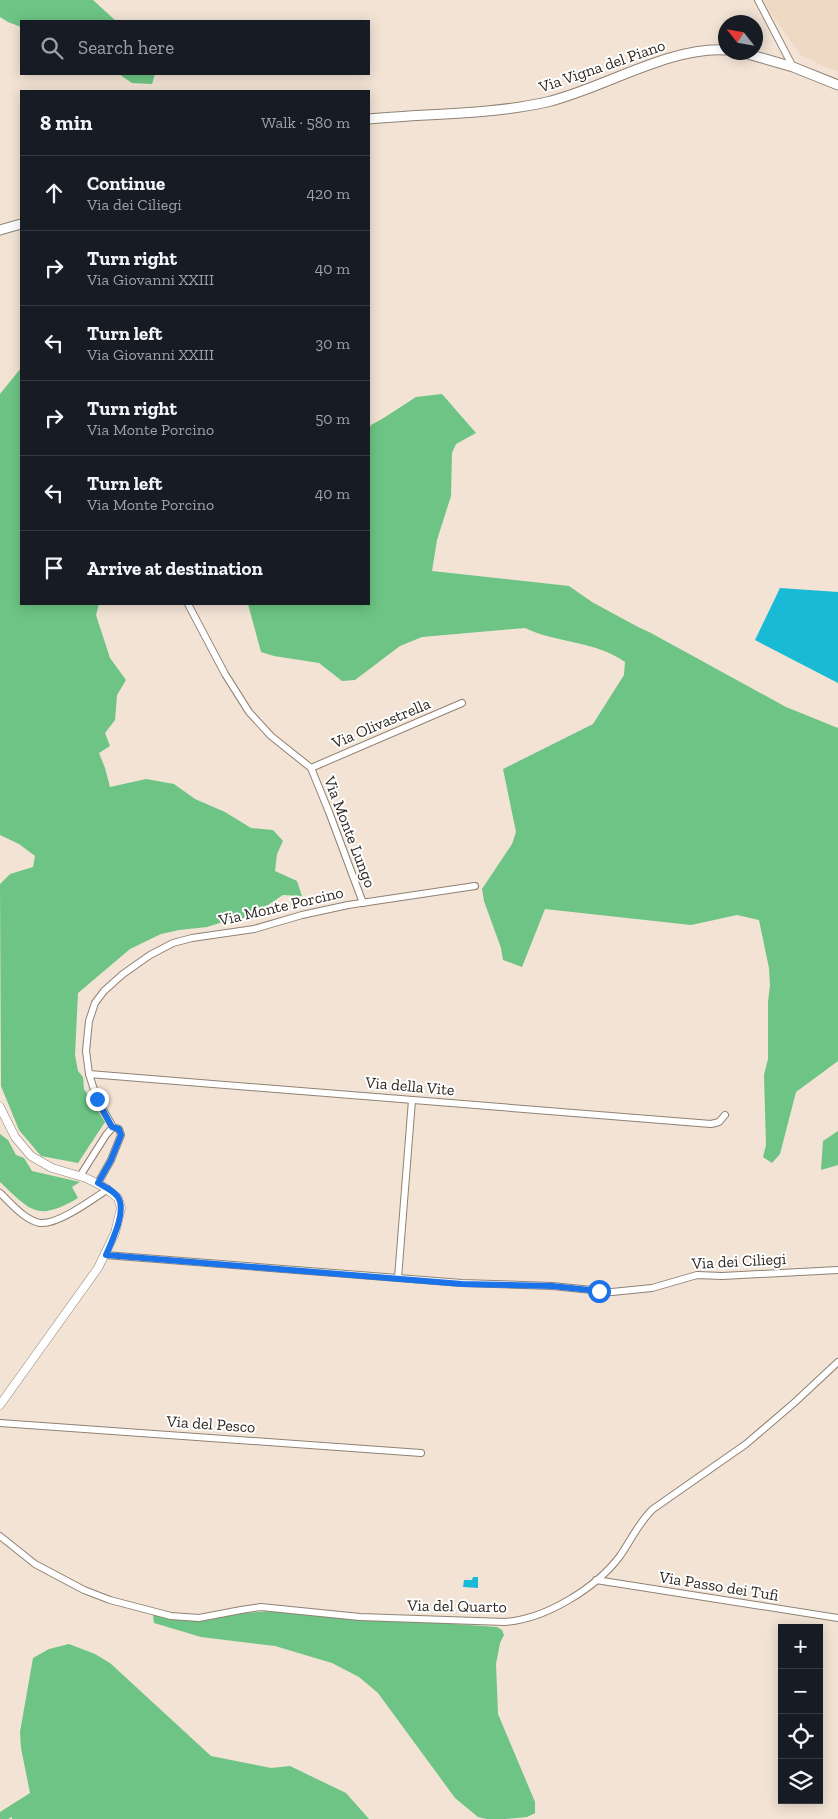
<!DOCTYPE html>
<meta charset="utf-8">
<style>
body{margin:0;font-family:"Zilla Slab",serif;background:#242831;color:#f1f3f6}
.controls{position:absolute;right:15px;bottom:15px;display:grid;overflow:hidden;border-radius:0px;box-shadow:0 2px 12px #0003}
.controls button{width:45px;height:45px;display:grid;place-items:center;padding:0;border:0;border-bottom:1px solid #363941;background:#171b24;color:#f1f3f6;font:25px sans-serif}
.compass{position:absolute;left:718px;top:15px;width:45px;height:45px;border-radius:50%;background:#171b24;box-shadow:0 2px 12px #0003;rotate:301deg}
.stop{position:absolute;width:15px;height:15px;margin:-11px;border:4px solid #1a73e8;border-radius:50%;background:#fff}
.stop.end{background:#1a73e8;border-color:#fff;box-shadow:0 1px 5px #0008}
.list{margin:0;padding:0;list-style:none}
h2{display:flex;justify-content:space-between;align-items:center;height:65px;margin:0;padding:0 20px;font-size:21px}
h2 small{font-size:16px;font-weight:400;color:#9ea1a6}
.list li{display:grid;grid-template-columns:32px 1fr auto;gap:15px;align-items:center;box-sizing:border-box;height:75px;padding:0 20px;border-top:1px solid #363941}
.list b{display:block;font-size:19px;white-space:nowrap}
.list p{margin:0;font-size:16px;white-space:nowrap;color:#9ea1a6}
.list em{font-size:16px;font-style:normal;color:#9ea1a6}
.icon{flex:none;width:28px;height:28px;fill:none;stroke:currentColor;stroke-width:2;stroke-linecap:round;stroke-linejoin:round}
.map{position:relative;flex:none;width:838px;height:1819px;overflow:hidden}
.search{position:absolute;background:#171b24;box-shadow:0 2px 12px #0003;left:20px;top:20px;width:350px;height:55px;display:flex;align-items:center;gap:12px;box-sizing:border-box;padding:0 18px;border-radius:0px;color:#9ea1a6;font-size:19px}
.panel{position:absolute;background:#171b24;box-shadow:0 2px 12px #0003;left:20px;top:90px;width:350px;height:515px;border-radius:0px}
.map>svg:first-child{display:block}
.built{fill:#edd9c4}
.forest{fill:#6dc484}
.water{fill:#18bad6}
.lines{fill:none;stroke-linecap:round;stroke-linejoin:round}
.minor-casing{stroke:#8f8274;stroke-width:8}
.tertiary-casing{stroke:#8f8274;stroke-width:9}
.secondary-casing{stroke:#8f8274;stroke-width:11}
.minor{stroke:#fff;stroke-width:6}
.tertiary{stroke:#fff;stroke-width:8}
.secondary{stroke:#fff;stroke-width:9}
.route{stroke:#1a73e8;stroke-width:6}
.labels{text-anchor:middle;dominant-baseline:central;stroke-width:4;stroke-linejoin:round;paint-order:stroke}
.street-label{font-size:16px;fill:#2d2721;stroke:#fff}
</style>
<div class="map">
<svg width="838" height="1819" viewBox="0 0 838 1819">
<rect width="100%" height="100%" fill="#f2e3d4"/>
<path class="built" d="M764,0H838V71L825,67L801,55L769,11Z"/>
<g class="forest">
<path d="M0,0H93L116,21H21V27L8,22L0,17Z"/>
<path d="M119,74H155L152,84L132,83Z"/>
<path d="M21,368V604H99L96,615L110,658L126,680L117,695L115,720L105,733L110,746L99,753L105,768L110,787L146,779L174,784L195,799L225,812L251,828L273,830L283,841L277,854L275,871L297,881L302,896L283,895L250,917L226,921L207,927L179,930L161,934L130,949L78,993L75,1055L78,1071L83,1077L84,1089L105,1122L78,1163L41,1156L19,1130L1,1086L0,884L10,874L33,867L35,856L19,844L0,835V394Z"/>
<path d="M442,394L476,433L456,444L452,453L451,496L437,540L432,571L569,586L592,602L638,627L651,633L786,707L838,728V1061L796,1092L780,1154L772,1163L763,1157L766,1145L764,1075L768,1059V1002L770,985L769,968L759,920L737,915L691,925L545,909L522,967L503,960L501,948L484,901L482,889L512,844L516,832L503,769L593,724L624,675L625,662C596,641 556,643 525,628L422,637L400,646L355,680L342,681L319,663L274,656L261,652L248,604H369V430L371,425L382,419L416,397Z"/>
<path d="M838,1131V1165L821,1170L823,1141Z"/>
<path d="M0,1134L8,1140L16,1155L24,1158L32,1171L80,1182L72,1187L78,1198C37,1222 31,1211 0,1182Z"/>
<path d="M273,1611L497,1627L502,1630L504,1635L500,1643L496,1664L498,1714L535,1802V1813L527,1817L505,1819H487L478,1817L455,1798L378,1693L359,1677L332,1663L275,1646L201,1637L154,1623L153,1615L195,1621L230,1614Z"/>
<path d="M69,1644L95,1654L110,1663L211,1756L271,1768L290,1766L346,1793L369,1819H12V1817L8,1819H0V1812L30,1793L21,1748L20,1732L33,1658L49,1649Z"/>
</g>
<g class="water">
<path d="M780,588L838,592V683L755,640Z"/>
<path d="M473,1577H478V1588L463,1587L464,1580H472Z"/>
</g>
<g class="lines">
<g class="minor-casing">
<g id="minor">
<path d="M758,0L793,67"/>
<path d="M188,604L225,674L249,712L271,736L311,768L329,812L363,903"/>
<path d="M311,768L462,703"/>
<path d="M89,1074L711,1124L719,1122L725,1115"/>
<path d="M80,1176L106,1135L113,1127"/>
<path d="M98,1183L111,1160L121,1135L119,1129L113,1127L97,1099L89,1074L86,1051L89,1021L95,1003L104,991L123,974L150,955L173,943L192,938L254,929L302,915L348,905L475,886"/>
<path d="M0,1193C11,1203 24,1220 40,1223C58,1225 93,1199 108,1189"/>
<path d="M105,1255L462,1283L552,1286L612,1292L652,1288L697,1275L722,1276L838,1270"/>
<path d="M398,1278L412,1100"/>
<path d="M0,1423L421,1453"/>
<path d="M0,1536L35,1564L84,1590L110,1600L171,1616L199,1618L241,1610L261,1607L360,1617L505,1622C546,1619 596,1588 620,1556C631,1540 639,1522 653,1509L746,1444L794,1403L838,1362"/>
<path d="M596,1580L838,1618"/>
</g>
</g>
<g class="tertiary-casing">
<path id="tertiary" d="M0,1107L15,1137L31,1156L52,1168L86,1178L104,1187L118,1198L121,1208L115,1233L98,1268L0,1405"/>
</g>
<g class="secondary-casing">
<g id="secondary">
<path d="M741,52L793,67L838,85"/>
<path d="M369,119C428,113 489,115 547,102C602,89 670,46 726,50"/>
<path d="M0,230L21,224"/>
</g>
</g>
<use href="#minor" class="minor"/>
<use href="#tertiary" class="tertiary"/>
<use href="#secondary" class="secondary"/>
</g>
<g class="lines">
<path class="route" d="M97,1099L112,1127L119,1129L121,1135L111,1160L98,1183C105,1187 113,1190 118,1197C127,1211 112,1241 106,1255L462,1284L552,1286L599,1291"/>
</g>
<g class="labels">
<g class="street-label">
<text transform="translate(602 66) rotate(-19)">Via Vigna del Piano</text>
<text transform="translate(381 723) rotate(-23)">Via Olivastrella</text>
<text transform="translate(350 832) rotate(69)">Via Monte Lungo</text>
<text transform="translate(281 906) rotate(-13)">Via Monte Porcino</text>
<text transform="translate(410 1086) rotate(5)">Via della Vite</text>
<text transform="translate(739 1261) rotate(-3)">Via dei Ciliegi</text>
<text transform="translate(211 1424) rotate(4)">Via del Pesco</text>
<text transform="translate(719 1586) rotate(9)">Via Passo dei Tufi</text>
<text transform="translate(457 1606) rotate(1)">Via del Quarto</text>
</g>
</g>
</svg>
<div class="controls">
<button>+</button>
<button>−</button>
<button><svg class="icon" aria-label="locate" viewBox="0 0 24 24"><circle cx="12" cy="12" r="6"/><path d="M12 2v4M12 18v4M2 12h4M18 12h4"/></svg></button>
<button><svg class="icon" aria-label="layers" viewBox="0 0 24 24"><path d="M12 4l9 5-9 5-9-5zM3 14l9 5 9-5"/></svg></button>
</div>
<svg class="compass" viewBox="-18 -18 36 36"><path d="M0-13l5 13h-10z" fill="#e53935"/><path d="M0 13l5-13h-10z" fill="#9ea1a6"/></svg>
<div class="stop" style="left:599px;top:1291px"></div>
<div class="stop end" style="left:97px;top:1099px"></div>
<div class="search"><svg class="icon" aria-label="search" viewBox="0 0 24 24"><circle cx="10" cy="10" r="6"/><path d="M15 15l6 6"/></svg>Search here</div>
<section class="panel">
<h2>8 min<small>Walk · 580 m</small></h2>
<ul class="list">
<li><svg class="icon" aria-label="ahead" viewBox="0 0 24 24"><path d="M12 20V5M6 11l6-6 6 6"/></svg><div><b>Continue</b><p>Via dei Ciliegi</p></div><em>420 m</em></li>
<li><svg class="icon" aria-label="right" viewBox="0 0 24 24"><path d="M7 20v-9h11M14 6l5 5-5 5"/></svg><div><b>Turn right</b><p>Via Giovanni XXIII</p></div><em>40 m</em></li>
<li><svg class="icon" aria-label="left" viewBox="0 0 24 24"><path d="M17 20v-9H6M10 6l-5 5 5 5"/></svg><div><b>Turn left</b><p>Via Giovanni XXIII</p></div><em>30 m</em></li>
<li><svg class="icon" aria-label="right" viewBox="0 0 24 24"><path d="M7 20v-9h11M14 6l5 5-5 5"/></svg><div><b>Turn right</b><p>Via Monte Porcino</p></div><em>50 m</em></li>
<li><svg class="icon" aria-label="left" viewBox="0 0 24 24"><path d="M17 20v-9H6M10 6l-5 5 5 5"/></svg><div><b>Turn left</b><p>Via Monte Porcino</p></div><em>40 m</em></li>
<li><svg class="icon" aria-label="arrive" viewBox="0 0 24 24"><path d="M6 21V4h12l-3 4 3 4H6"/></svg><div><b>Arrive at destination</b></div></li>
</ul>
</section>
</div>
